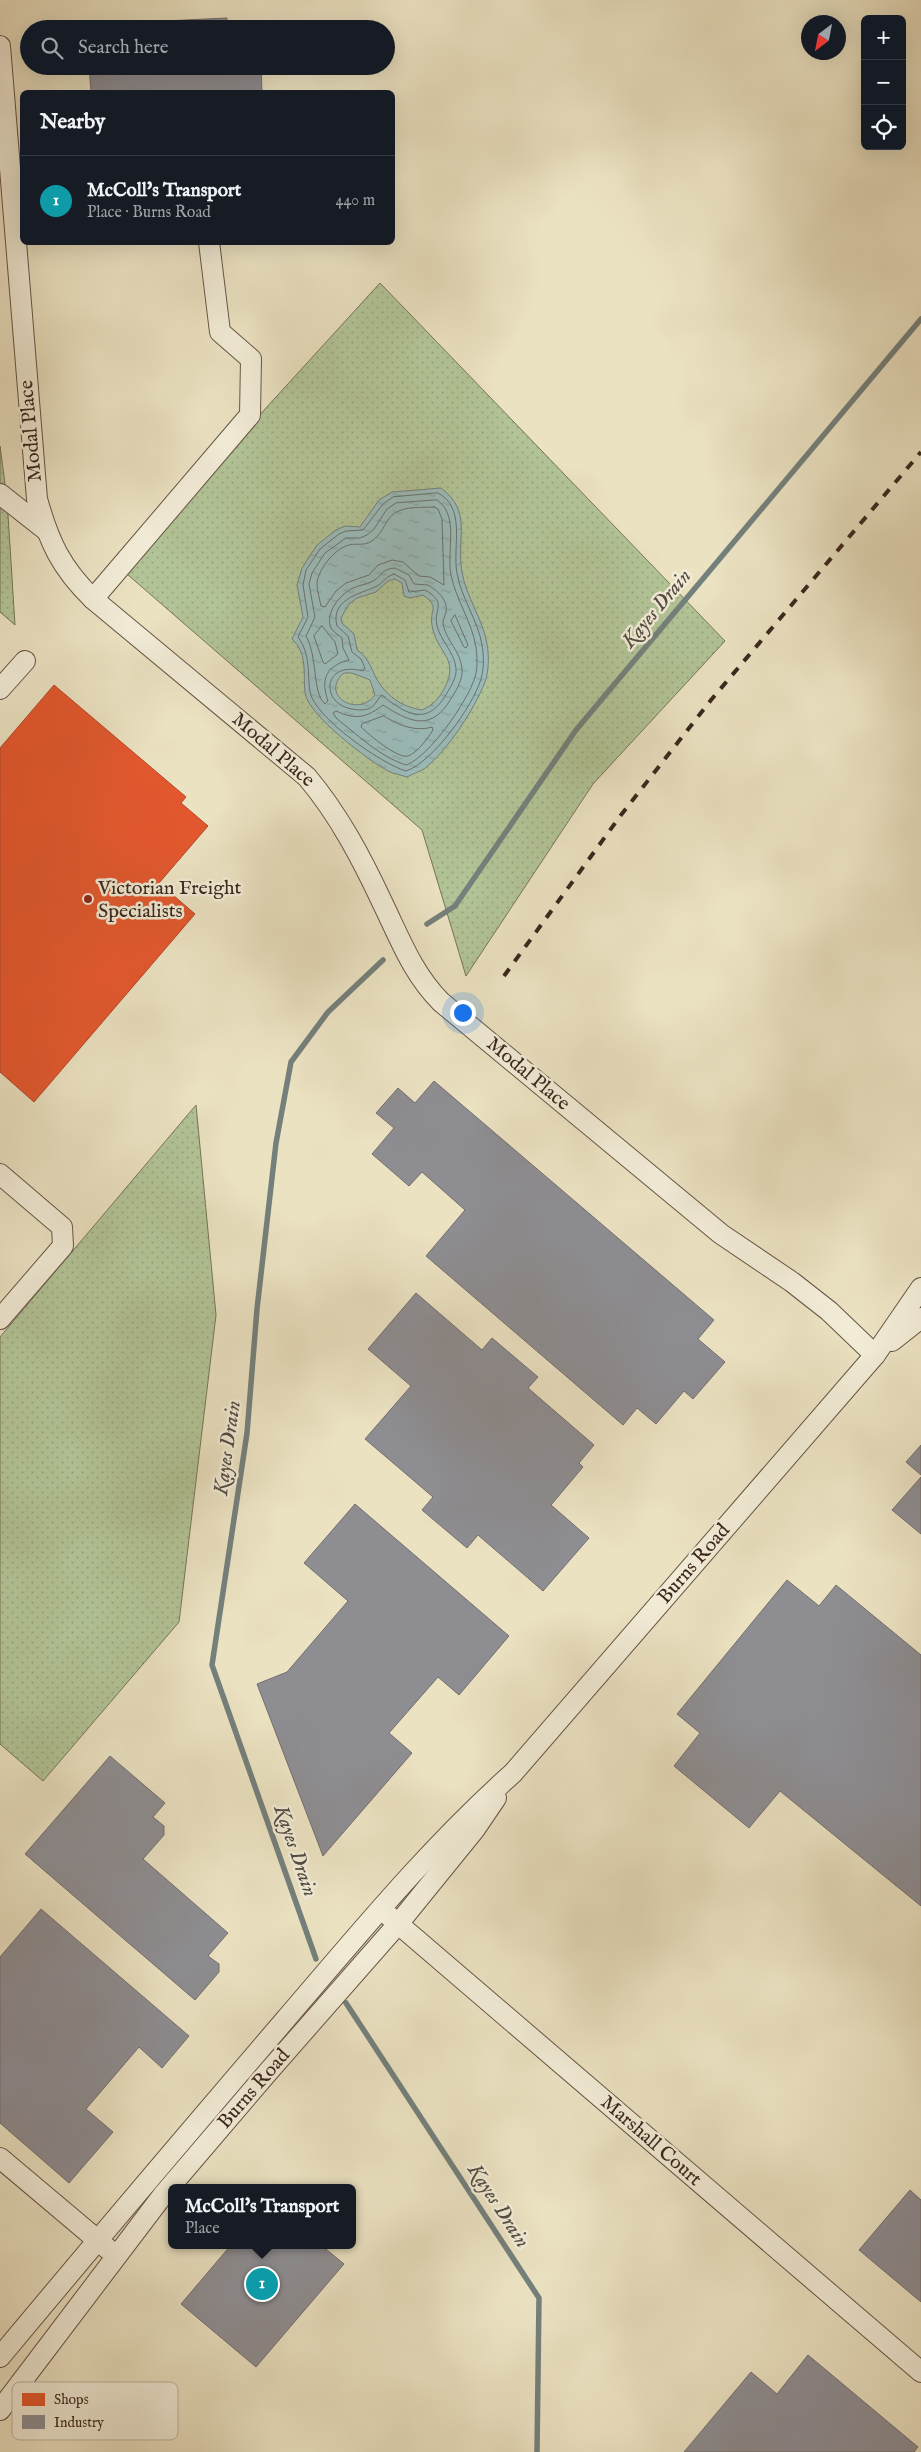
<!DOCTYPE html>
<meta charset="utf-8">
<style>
body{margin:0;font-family:"IM FELL English",serif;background:#20242c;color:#f1f3f6}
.controls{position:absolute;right:15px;top:15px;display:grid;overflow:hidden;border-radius:8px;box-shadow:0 5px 20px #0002}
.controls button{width:45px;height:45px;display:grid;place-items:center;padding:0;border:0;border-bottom:1px solid #363941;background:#171b24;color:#f1f3f6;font:25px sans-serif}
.compass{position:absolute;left:801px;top:15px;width:45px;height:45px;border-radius:50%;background:#171b24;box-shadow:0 5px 20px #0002;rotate:212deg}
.you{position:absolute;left:462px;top:1012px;width:18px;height:18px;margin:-12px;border:4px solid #fff;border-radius:50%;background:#1a73e8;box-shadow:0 0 0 8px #1a73e833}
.badge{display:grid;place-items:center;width:32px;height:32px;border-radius:50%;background:#8c9099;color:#fff;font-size:16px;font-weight:700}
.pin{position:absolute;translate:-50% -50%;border:2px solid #fff;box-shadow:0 1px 5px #0006}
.popup{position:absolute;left:168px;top:2184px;width:188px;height:65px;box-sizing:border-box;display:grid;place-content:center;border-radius:8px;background:#171b24;filter:drop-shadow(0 1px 4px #0005);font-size:16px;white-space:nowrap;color:#9ea1a6}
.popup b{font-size:19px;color:#f1f3f6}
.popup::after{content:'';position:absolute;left:50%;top:100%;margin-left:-10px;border:10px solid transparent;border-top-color:#171b24}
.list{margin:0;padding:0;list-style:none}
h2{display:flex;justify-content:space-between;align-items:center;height:65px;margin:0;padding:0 20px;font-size:21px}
h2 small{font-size:16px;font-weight:400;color:#9ea1a6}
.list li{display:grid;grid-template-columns:32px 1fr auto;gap:15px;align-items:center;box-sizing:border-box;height:90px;padding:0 20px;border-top:1px solid #363941}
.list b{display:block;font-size:19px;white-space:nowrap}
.list p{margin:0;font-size:16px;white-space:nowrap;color:#9ea1a6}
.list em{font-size:16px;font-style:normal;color:#9ea1a6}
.icon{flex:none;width:28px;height:28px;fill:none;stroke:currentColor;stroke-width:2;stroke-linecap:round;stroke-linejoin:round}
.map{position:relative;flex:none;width:921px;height:2452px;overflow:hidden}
.search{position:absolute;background:#171b24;box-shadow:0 5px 20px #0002;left:20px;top:20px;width:375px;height:55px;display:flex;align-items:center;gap:12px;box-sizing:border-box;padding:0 18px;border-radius:28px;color:#9ea1a6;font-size:19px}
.panel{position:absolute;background:#171b24;box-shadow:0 5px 20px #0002;left:20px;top:90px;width:375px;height:155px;border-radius:8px}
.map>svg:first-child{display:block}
.grass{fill:url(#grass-dots);stroke:#76755a}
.water{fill:url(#water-ripples);stroke:#74807c;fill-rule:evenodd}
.shops{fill:#e4572e;stroke:#b14829}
.industry{fill:#8d8d92;stroke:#746e6f}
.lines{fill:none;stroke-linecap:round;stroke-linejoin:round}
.shore{stroke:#6a716c;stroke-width:1}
.stream{stroke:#74807c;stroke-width:5.5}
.minor-casing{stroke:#665546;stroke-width:22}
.minor{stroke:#f2ecd7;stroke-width:20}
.rail{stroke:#3a261d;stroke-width:4;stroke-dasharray:9 9;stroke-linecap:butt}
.poi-dot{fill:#8f2418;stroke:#f2ecd7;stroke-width:2}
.labels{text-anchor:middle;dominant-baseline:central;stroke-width:5;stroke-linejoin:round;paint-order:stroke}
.street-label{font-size:20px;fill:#3a261d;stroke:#f2ecd7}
.poi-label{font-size:20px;fill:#3a261d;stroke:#f2ecd7;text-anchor:start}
.water-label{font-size:21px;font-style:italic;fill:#524c44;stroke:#f2ecd7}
.key{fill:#f2ecd7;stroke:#bbb19f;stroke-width:1}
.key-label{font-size:14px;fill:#3a261d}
</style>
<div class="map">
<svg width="921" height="2452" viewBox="0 0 921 2452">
<defs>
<pattern id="grass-dots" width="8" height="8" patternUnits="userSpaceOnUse" patternTransform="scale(1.25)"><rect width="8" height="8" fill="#b2c497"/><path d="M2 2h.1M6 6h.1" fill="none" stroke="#9aa882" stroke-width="1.8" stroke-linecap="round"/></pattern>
<pattern id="water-ripples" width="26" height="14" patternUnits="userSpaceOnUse" patternTransform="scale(1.25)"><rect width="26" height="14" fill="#9bbcbb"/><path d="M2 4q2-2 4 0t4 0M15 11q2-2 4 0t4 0" fill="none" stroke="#86a1a0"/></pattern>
</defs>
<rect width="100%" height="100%" fill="#ebe2c2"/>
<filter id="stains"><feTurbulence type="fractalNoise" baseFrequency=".004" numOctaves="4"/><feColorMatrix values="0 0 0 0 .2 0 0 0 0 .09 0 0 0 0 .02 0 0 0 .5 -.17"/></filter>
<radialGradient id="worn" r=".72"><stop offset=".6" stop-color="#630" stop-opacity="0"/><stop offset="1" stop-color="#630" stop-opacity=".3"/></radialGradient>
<g class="grass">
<path d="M380,283L725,641L593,784L466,976L422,830L120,568Z"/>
<path d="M0,446L7,499L15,625L0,612Z"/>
<path d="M196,1105L216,1315L179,1622L43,1781L0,1744V1337Z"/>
</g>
<path class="water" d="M441,488C473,512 456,538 462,572C466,597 483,619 487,644C489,655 489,671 485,682C474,710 448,750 424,769C419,772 412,774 407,777C401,775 394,774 388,771C368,760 309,716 305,693C303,674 308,654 292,639L303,617L297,585L302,568L317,545L336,530L345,526L360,527L379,500L392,492ZM395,579L402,583L404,596L410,598L423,595C441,608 429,609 432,625C436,653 461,658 444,689C438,700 433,705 422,710C401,707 385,695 375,676C370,665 367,656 357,650L354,634L342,623L341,618L349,604L357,598L376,592L388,581ZM344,673H352L370,680L375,695C357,719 319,694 344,673Z"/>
<path class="shops" d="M54,685L186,797L181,803L208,826L159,883L195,914L34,1102L0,1072V748Z"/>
<g class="industry">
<path d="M227,18V29H122V23Z"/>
<path d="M89,66H261L262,92H91Z"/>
<path d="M434,1081L714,1320L698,1339L725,1362L693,1399L684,1391L656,1424L637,1408L623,1425L426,1256L465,1210L422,1172L409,1186L372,1154L394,1128L376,1113L398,1088L415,1103Z"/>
<path d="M416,1293L482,1350L492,1338L538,1377L528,1388L594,1445L579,1463L583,1467L551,1505L589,1538L543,1591L478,1535L467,1548L422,1510L433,1497L365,1439L411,1386L368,1349Z"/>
<path d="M921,1445V1475L906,1462Z"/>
<path d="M921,1477V1534L892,1510Z"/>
<path d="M355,1504L509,1636L459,1695L438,1677L389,1733L412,1753L323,1856L257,1684L287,1672L348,1601L304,1563Z"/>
<path d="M787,1580L819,1606L836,1585L921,1655V1906L780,1791L749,1828L674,1766L700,1733L677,1714Z"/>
<path d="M110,1756L165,1803L153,1817L164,1826V1835L143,1859L228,1933L208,1956L219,1964V1972L195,2000L25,1854Z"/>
<path d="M41,1909L189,2036L162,2068L139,2047L86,2109L113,2132L69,2183L0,2123V1957Z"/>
<path d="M910,2190L921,2200V2302L859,2250Z"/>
<path d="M231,2245H321L344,2264L256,2367L181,2304Z"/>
<path d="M808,2355L918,2447L914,2452H684L751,2372L777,2394Z"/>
</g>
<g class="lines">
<g class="shore">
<path d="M438,493C467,508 452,547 457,573C461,598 478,620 482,645C484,655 484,669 481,679C473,706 433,762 406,771C382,764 315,718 310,692C307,672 311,655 298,637L308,617L303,585L306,570L320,549L339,534L346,531L363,530L383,504L393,497Z"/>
<path d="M437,500C460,515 446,552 451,575C456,600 472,622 476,647C477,656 478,668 475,677C468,701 429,757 406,765C380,757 358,735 337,719L333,713L336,711C356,720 366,718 383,705C411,723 432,732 452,697C457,689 463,679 462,669C461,651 445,640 443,623C443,619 445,616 446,612C448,600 438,591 428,585L414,584L409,575L395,568C381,569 383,575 373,581C366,585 358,585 351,589C339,596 325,613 331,628C333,632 339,635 342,638L343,648L349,660C346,662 342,661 338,664C322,673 323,686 328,701L325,704C312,693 318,657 306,636L315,617L309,584L312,573L325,553L346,538H360L367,535L374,529L387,509L396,503Z"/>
<path d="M434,507L438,509L442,519L444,585L430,577L419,576L403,562L392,560L378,565L369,575L346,583L336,591L325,607L321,606C320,600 317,591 317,584C317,571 334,550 346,546C355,542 363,547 372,541C380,535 383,528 388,520C398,505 418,508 434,507Z"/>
<path d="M394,574L405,580L409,592L425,590C448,603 433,609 437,626C441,641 454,652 456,668C457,677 451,686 447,693C428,727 406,715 382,695C378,698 376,704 372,707C366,711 358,710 352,709C320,704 322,660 363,671L365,668L361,659L352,652L348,636L337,626C330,600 359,594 375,587C383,584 384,577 394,574Z"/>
<path d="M455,615L468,645L466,648L464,647L451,621Z"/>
<path d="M322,626L335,642L338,654L325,664L323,662L314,636Z"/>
<path d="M384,716C398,725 415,732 432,727L433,730C428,738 417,753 408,756C398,759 369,735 361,727L362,724Z"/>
</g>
<g class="stream">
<path d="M427,924L455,906L576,730L921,319"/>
<path d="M316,1959L212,1665L247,1433L257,1309L276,1143L291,1062L328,1012L383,960"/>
<path d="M346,2003L539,2298L537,2452"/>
</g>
<g class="minor-casing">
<g id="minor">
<path d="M0,46L37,499C49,542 61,568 93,599L307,777C339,815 362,859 383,904C400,939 413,974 441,1002L721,1234L792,1282L829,1311L875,1355"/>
<path d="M0,494L46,530"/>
<path d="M93,599L250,415L251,359L220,332L209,242"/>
<path d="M0,689L25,661"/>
<path d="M0,1174L62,1227L63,1246L0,1319"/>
<path d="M892,1341L921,1318"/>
<path d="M389,1916L921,2372"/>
<path d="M0,2158L108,2249"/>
<path d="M0,2357C94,2244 189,2132 285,2020C358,1935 429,1848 513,1773L875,1355L921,1288"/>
<path d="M0,2410L163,2195L268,2072L398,1924L475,1829L496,1798"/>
</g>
</g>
<use href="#minor" class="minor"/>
<path class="rail" d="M504,976L621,815L711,700L921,452"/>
</g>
<circle class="poi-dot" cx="88" cy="899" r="5"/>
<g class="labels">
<g class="street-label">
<text transform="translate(31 431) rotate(-95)">Modal Place</text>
<text transform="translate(273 750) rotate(41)">Modal Place</text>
<text transform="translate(528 1074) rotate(40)">Modal Place</text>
<text transform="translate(694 1564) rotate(-49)">Burns Road</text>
<text transform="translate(254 2089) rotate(-49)">Burns Road</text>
<text transform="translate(651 2141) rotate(41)">Marshall Court</text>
</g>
<g class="poi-label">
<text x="98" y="888">Victorian Freight<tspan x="98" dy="23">Specialists</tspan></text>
</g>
<g class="water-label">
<text transform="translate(657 609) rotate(-50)">Kayes Drain</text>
<text transform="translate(228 1448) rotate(-82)">Kayes Drain</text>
<text transform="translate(295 1851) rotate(71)">Kayes Drain</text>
<text transform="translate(498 2206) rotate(57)">Kayes Drain</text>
</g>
</g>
<rect x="12" y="2382" width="166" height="58" rx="8" class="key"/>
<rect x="22" y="2393" width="23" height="13" fill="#e4572e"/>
<rect x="22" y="2415" width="23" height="14" fill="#8d8d92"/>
<g class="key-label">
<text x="54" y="2404">Shops</text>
<text x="54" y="2427">Industry</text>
</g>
<rect width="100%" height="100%" filter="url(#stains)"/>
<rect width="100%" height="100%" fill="url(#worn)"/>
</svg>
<div class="controls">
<button>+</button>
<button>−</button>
<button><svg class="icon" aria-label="locate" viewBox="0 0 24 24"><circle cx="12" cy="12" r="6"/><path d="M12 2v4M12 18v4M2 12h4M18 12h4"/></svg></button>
</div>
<svg class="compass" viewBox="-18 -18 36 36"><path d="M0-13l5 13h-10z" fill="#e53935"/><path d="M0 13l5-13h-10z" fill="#9ea1a6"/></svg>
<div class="you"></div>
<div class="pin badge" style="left:262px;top:2284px;background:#0f9aa8">1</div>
<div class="popup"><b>McColl's Transport</b>Place</div>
<div class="search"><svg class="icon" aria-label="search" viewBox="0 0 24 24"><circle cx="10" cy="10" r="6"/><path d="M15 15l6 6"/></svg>Search here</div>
<section class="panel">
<h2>Nearby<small></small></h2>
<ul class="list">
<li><span class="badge" style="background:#0f9aa8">1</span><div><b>McColl's Transport</b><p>Place · Burns Road</p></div><em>440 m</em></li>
</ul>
</section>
</div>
